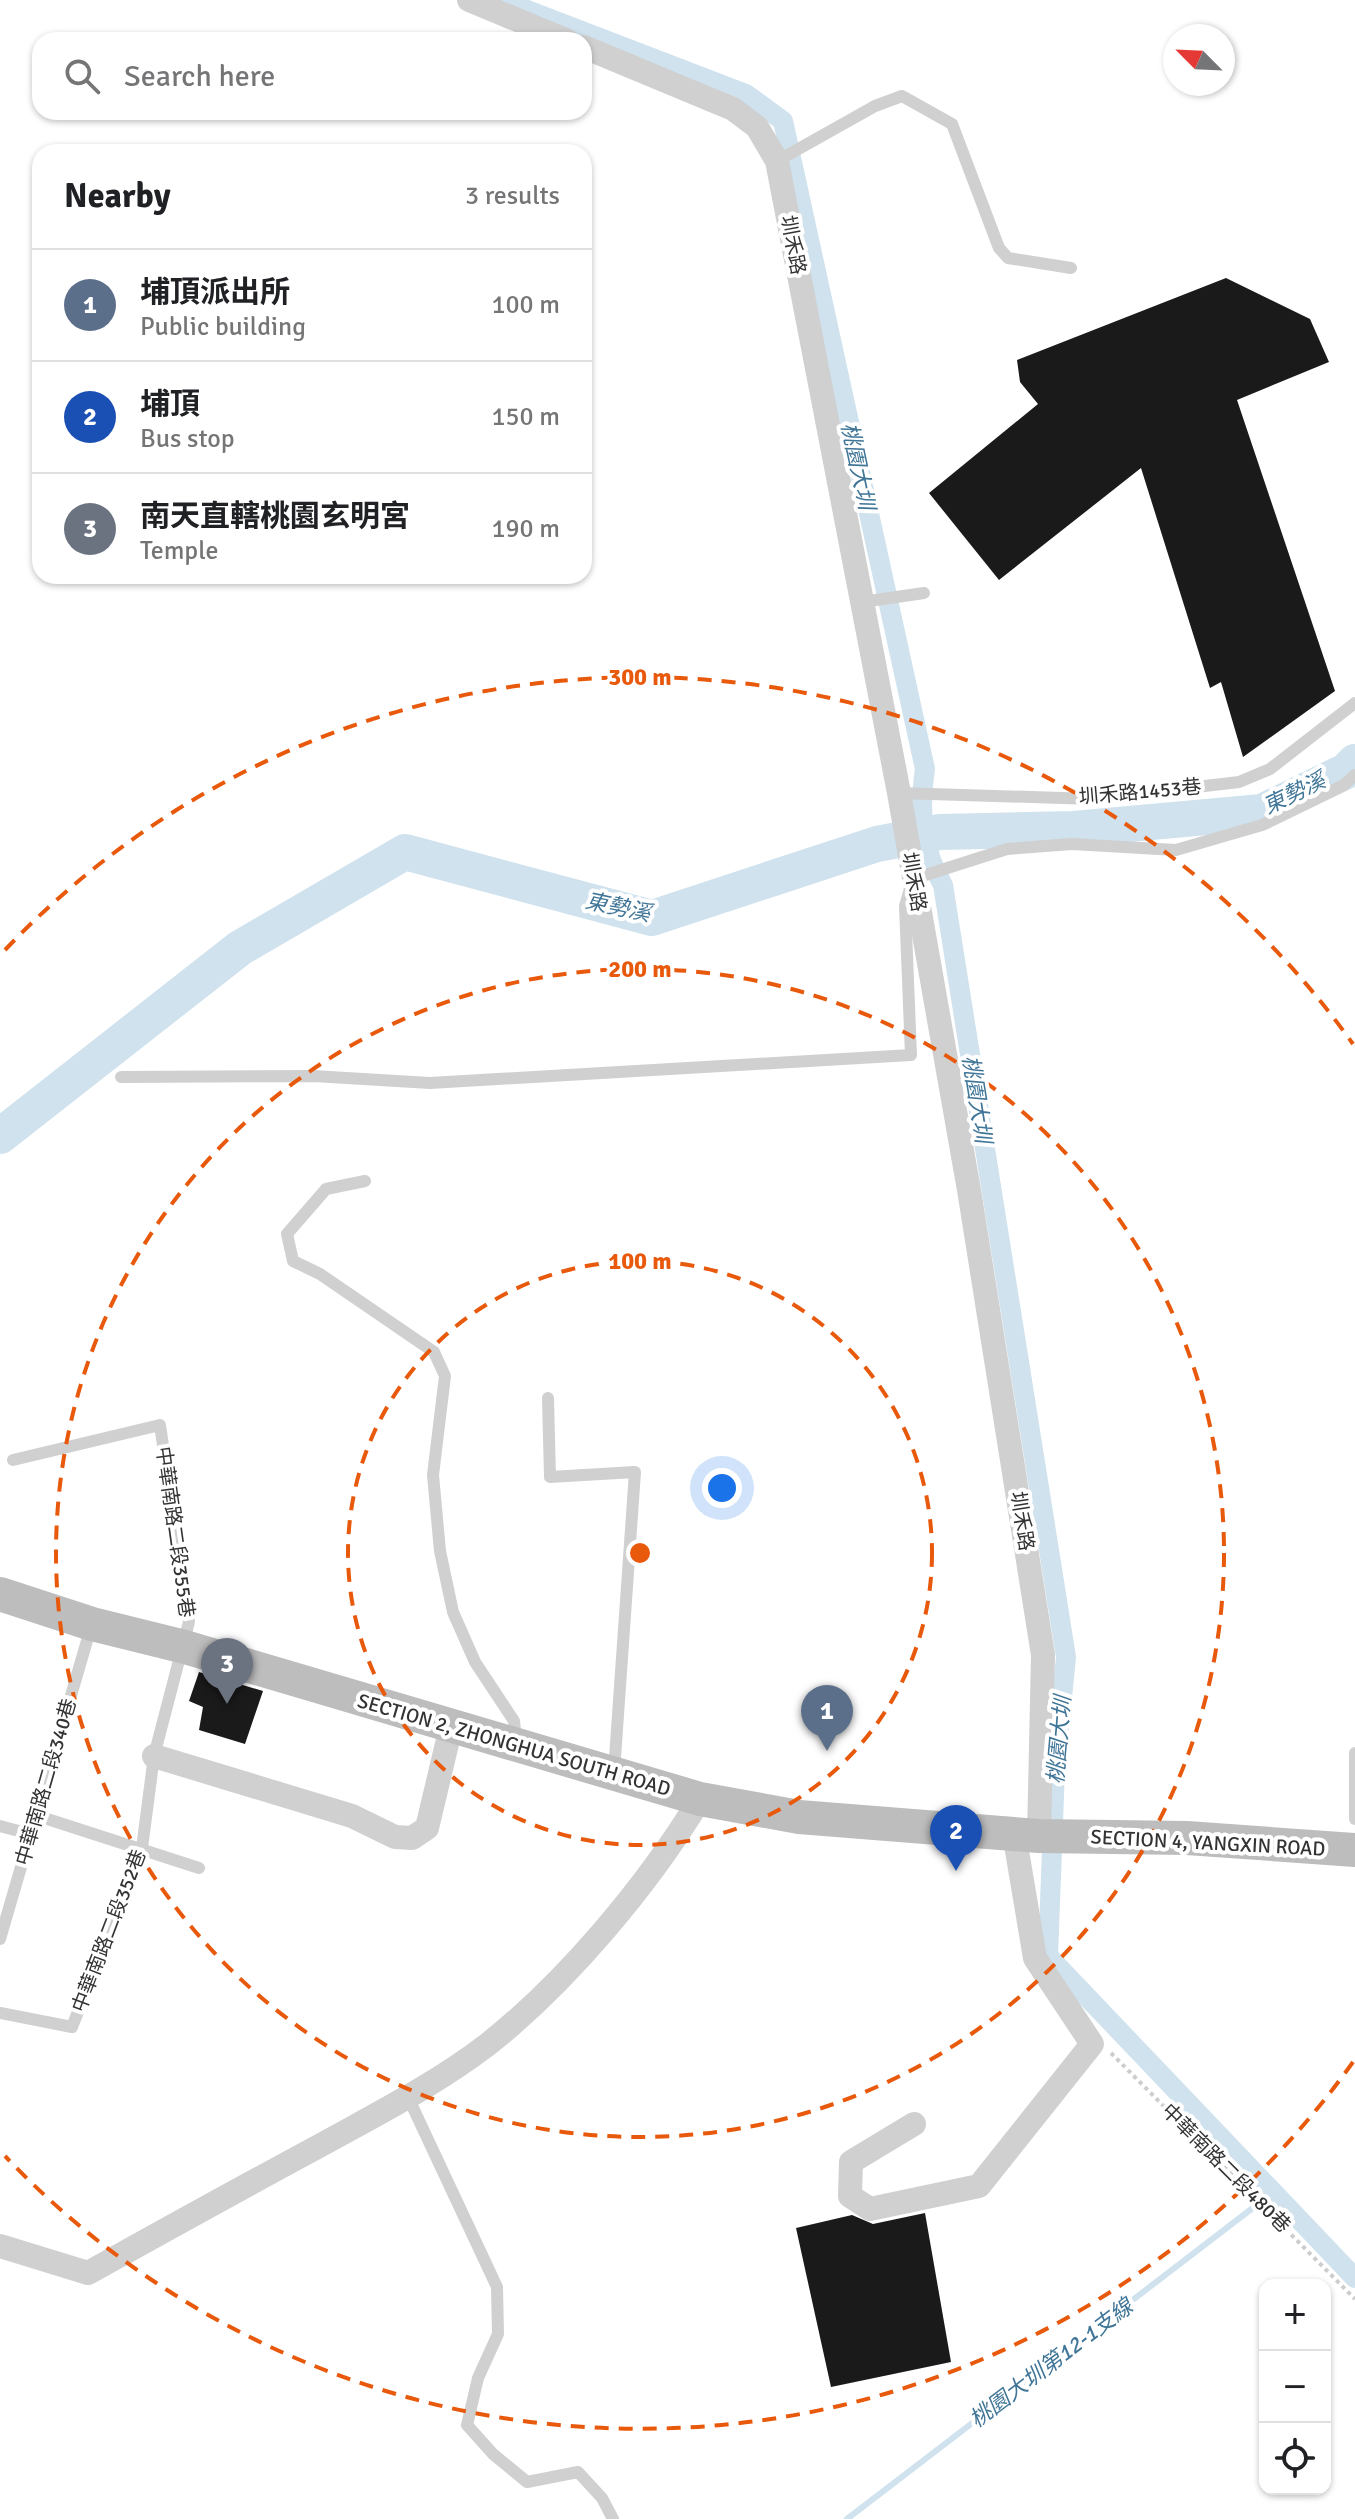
<!DOCTYPE html>
<meta charset="utf-8">
<style>
body{margin:0;font-family:Signika,"Noto Sans TC",sans-serif;background:#f6f6f6;color:#202124}
.controls{position:absolute;right:24px;bottom:24px;display:grid;overflow:hidden;border-radius:16px;box-shadow:0 2px 6px #0004}
.controls button{width:72px;height:72px;display:grid;place-items:center;padding:0;border:0;border-bottom:2px solid #e0e0e0;background:#fff;color:#202124;font:40px sans-serif}
.compass{position:absolute;left:1163px;top:24px;width:72px;height:72px;border-radius:50%;background:#fff;box-shadow:0 2px 6px #0004;rotate:294deg}
.you{position:absolute;left:722px;top:1488px;width:28px;height:28px;margin:-20px;border:6px solid #fff;border-radius:50%;background:#1a73e8;box-shadow:0 0 0 12px #1a73e833}
.badge{display:grid;place-items:center;width:52px;height:52px;border-radius:50%;background:#0b8043;color:#fff;font-size:26px;font-weight:700}
.pin{position:absolute;translate:-50% -66px;filter:drop-shadow(0 2px 4px #0008)}
.pin::after{content:'';position:absolute;top:42px;width:28px;height:24px;background:inherit;clip-path:polygon(0 0,100% 0,50% 100%)}
.list{margin:0;padding:0;list-style:none}
h2{display:flex;justify-content:space-between;align-items:center;height:104px;margin:0;padding:0 32px;font-size:34px}
h2 small{font-size:26px;font-weight:400;color:#757577}
.list li{display:grid;grid-template-columns:52px 1fr auto;gap:24px;align-items:center;box-sizing:border-box;height:112px;padding:0 32px;border-top:2px solid #e0e0e0}
.list b{display:block;font-size:30px;white-space:nowrap}
.list p{margin:0;font-size:26px;white-space:nowrap;color:#757577}
.list em{font-size:26px;font-style:normal;color:#757577}
.icon{flex:none;width:44px;height:44px;fill:none;stroke:currentColor;stroke-width:2;stroke-linecap:round;stroke-linejoin:round}
.map{position:relative;flex:none;width:1355px;height:2519px;overflow:hidden}
.search{position:absolute;background:#fff;box-shadow:0 2px 6px #0004;left:32px;top:32px;width:560px;height:88px;display:flex;align-items:center;gap:20px;box-sizing:border-box;padding:0 28px;border-radius:24px;color:#757577;font-size:30px}
.panel{position:absolute;background:#fff;box-shadow:0 2px 6px #0004;left:32px;top:144px;width:560px;height:440px;border-radius:24px}
.map>svg:first-child{display:block}
.lines{fill:none;stroke-linecap:round;stroke-linejoin:round}
.stream{stroke:#cfe2ee;stroke-width:6}
.canal{stroke:#cfe2ee;stroke-width:20}
.river{stroke:#cfe2ee;stroke-width:36}
.building{fill:#1a1a1a}
.path{stroke:#cdcdcd;stroke-width:4;stroke-dasharray:4 4;stroke-linecap:butt}
.service{stroke:#d0d0d0;stroke-width:12}
.minor{stroke:#d0d0d0;stroke-width:24}
.secondary{stroke:#bdbdbd;stroke-width:34}
.ring{fill:none;stroke:#e8590c;stroke-width:4;stroke-dasharray:14 10}
.labels{text-anchor:middle;dominant-baseline:central;stroke-width:8;stroke-linejoin:round;paint-order:stroke}
.street-label{font-size:20px;fill:#333;stroke:#fff}
.water-label{font-size:22px;font-style:italic;fill:#3f7597;stroke:#fff}
.centre{fill:#e8590c;stroke:#fff;stroke-width:4}
.ring-label{font-size:24px;text-anchor:middle;font-weight:bold;fill:#e8590c;stroke:#fff;stroke-width:8;stroke-linejoin:round;paint-order:stroke}
</style>
<div class="map">
<svg width="1355" height="2519" viewBox="0 0 1355 2519">
<rect width="100%" height="100%" fill="#fff"/>
<g class="lines">
<g class="stream">
<path d="M1266,2197L1271,2192"/>
<path d="M847,2519L1254,2207"/>
</g>
<path class="canal" d="M501,0L746,94L783,121L925,769C919,810 921,848 943,885L1066,1657L1055,1769L1048,1956L1355,2278"/>
<path class="river" d="M0,1136L240,948L405,852L652,918L877,844L940,832L1074,829L1262,812L1346,771L1355,762"/>
</g>
<g class="building">
<path d="M1226,278L1310,319L1329,362L1237,400L1335,691L1243,757L1221,682L1210,688L1141,468L999,580L929,493L1038,404L1020,382L1017,360Z"/>
<path d="M199,1672L263,1691L245,1744L199,1730L203,1707L189,1701Z"/>
<path d="M925,2213L951,2362L831,2387L796,2228L852,2215L873,2224Z"/>
</g>
<g class="lines">
<path class="path" d="M1111,2053L1355,2299"/>
<g class="service">
<path d="M777,161L875,106L902,96L952,124L999,248L1008,258L1071,268"/>
<path d="M862,602L924,593"/>
<path d="M899,793L1093,799L1239,782L1270,769L1355,703"/>
<path d="M121,1077L313,1076L430,1083L911,1055L905,906L913,879L1007,849L1072,844L1176,850L1262,825L1344,785L1355,775"/>
<path d="M365,1181L326,1189L287,1234L293,1261L320,1274L434,1352L445,1376L433,1475L440,1551L453,1612L475,1662L514,1721L516,1740"/>
<path d="M548,1398L550,1477L635,1472L614,1772"/>
<path d="M1355,1753V1819"/>
<path d="M35,1815L199,1868"/>
<path d="M0,1826L30,1834"/>
<path d="M0,1939L91,1627"/>
<path d="M0,2013L72,2027L142,1848L154,1756L189,1622L160,1425L13,1460"/>
<path d="M408,2097L497,2287L498,2334L478,2378L467,2425L493,2454L527,2482L578,2472L602,2498L613,2519"/>
</g>
<g class="minor">
<path d="M469,0L566,40"/>
<path d="M584,47L733,109L757,127L777,161L899,793L969,1190L1043,1655L1039,1836"/>
<path d="M154,1756L352,1816L395,1837L412,1838L427,1828L451,1727"/>
<path d="M914,2124L851,2162L850,2196L870,2209L979,2186L1092,2044L1035,1958L1014,1833"/>
<path d="M0,2246L88,2273C165,2230 243,2187 321,2145C377,2114 436,2084 487,2045C566,1983 648,1885 700,1799"/>
</g>
<path class="secondary" d="M0,1594L92,1624L185,1647L700,1799L799,1817L1039,1836L1187,1838L1355,1850"/>
</g>
<g class="ring">
<circle cx="640" cy="1553" r="292"/>
<circle cx="640" cy="1553" r="584"/>
<path d="M1353 2062A876 876 0 0 1 5 2156M5 950A876 876 0 0 1 1353 1044"/>
</g>
<g class="labels">
<g class="street-label">
<text transform="translate(793 245) rotate(79)">圳禾路</text>
<text transform="translate(1140 792) rotate(-5)">圳禾路1453巷</text>
<text transform="translate(914 882) rotate(80)">圳禾路</text>
<text transform="translate(1022 1521) rotate(81)">圳禾路</text>
<text transform="translate(175 1532) rotate(82)">中華南路二段355巷</text>
<text transform="translate(514 1745) rotate(16)">SECTION 2, ZHONGHUA SOUTH ROAD</text>
<text transform="translate(46 1782) rotate(-74)">中華南路二段340巷</text>
<text transform="translate(1208 1843) rotate(3)">SECTION 4, YANGXIN ROAD</text>
<text transform="translate(109 1931) rotate(-69)">中華南路二段352巷</text>
<text transform="translate(1226 2168) rotate(45)">中華南路二段480巷</text>
</g>
<g class="water-label">
<text transform="translate(858 466) rotate(78)">桃園大圳</text>
<text transform="translate(1294 793) rotate(-26)">東勢溪</text>
<text transform="translate(618 907) rotate(12)">東勢溪</text>
<text transform="translate(977 1099) rotate(81)">桃園大圳</text>
<text transform="translate(1059 1740) rotate(-85)">桃園大圳</text>
<text transform="translate(1051 2363) rotate(-37)">桃園大圳第12-1支線</text>
</g>
</g>
<circle cx="640" cy="1553" r="12" class="centre"/>
<g class="ring-label">
<text x="640" y="685">300 m</text>
<text x="640" y="977">200 m</text>
<text x="640" y="1269">100 m</text>
</g>
</svg>
<div class="controls">
<button>+</button>
<button>−</button>
<button><svg class="icon" aria-label="locate" viewBox="0 0 24 24"><circle cx="12" cy="12" r="6"/><path d="M12 2v4M12 18v4M2 12h4M18 12h4"/></svg></button>
</div>
<svg class="compass" viewBox="-18 -18 36 36"><path d="M0-13l5 13h-10z" fill="#e53935"/><path d="M0 13l5-13h-10z" fill="#757577"/></svg>
<div class="you"></div>
<div class="pin badge" style="left:827px;top:1751px;background:#5c6f8a">1</div>
<div class="pin badge" style="left:956px;top:1871px;background:#1a4fb4">2</div>
<div class="pin badge" style="left:227px;top:1704px;background:#6b7280">3</div>
<div class="search"><svg class="icon" aria-label="search" viewBox="0 0 24 24"><circle cx="10" cy="10" r="6"/><path d="M15 15l6 6"/></svg>Search here</div>
<section class="panel">
<h2>Nearby<small>3 results</small></h2>
<ul class="list">
<li><span class="badge" style="background:#5c6f8a">1</span><div><b>埔頂派出所</b><p>Public building</p></div><em>100 m</em></li>
<li><span class="badge" style="background:#1a4fb4">2</span><div><b>埔頂</b><p>Bus stop</p></div><em>150 m</em></li>
<li><span class="badge" style="background:#6b7280">3</span><div><b>南天直轄桃園玄明宮</b><p>Temple</p></div><em>190 m</em></li>
</ul>
</section>
</div>
